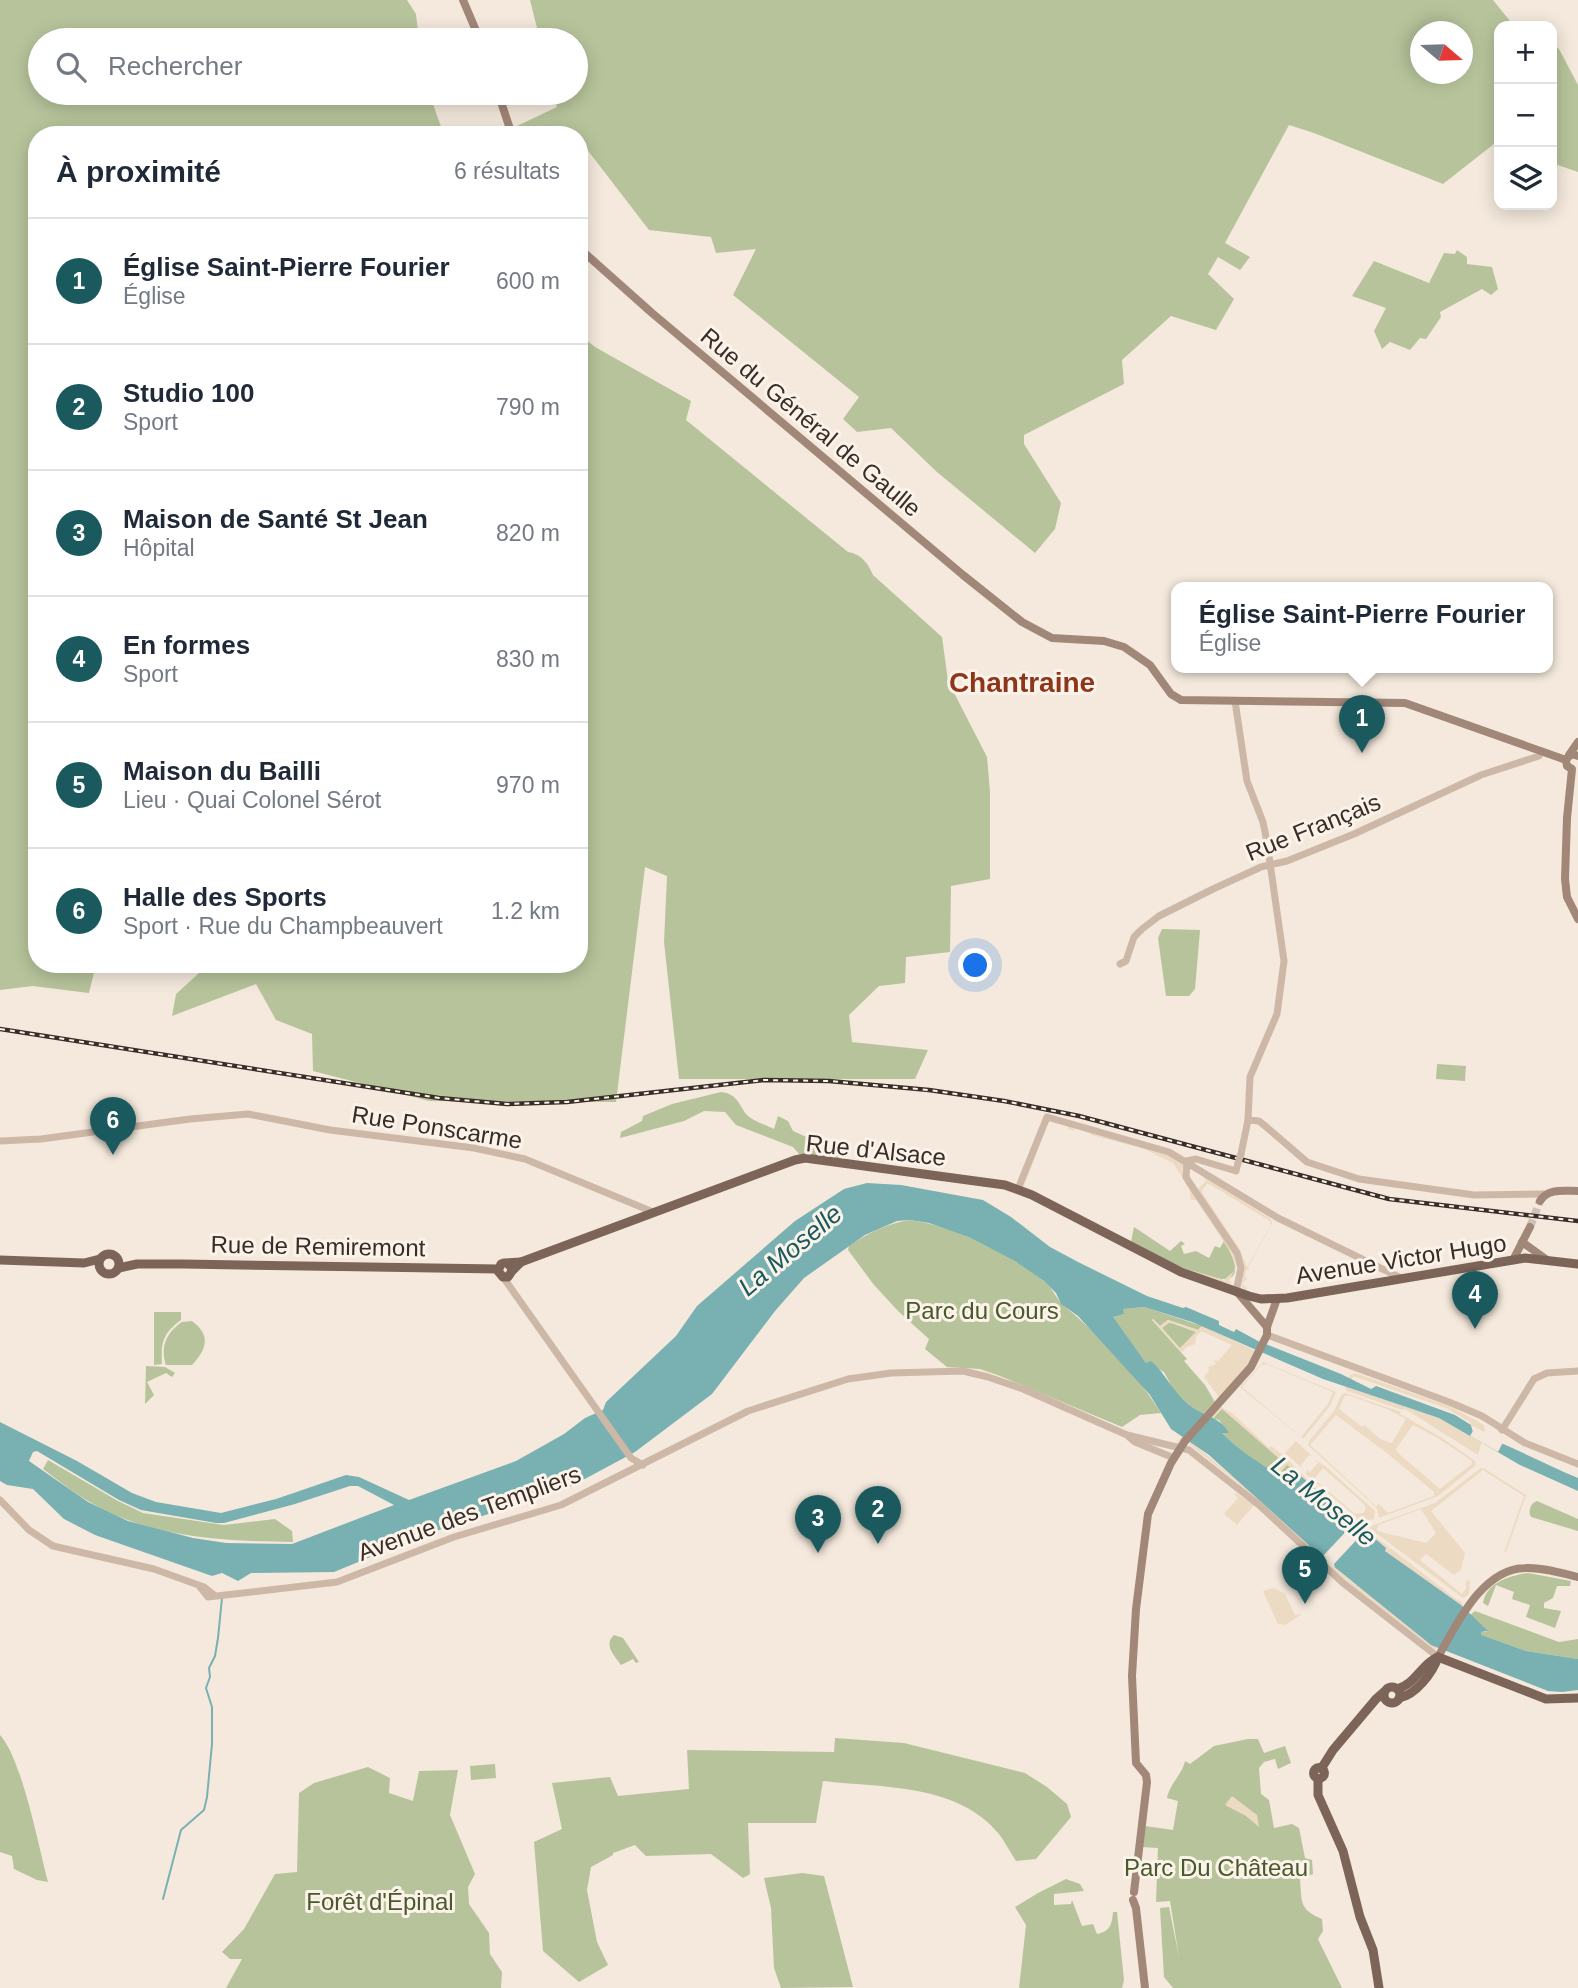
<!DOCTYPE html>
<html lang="fr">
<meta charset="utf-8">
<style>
body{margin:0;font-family:Helvetica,sans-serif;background:#f6f6f7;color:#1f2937}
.controls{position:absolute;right:21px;top:21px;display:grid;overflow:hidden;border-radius:14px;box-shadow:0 4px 18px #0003}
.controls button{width:63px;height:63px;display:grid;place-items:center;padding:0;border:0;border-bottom:2px solid #e0e1e3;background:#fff;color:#1f2937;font:35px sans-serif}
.compass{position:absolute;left:1410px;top:21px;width:63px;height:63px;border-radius:50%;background:#fff;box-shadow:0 4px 18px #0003;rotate:109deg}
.you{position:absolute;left:976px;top:966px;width:24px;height:24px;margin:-18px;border:5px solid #fff;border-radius:50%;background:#1a73e8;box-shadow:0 0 0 10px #1a73e833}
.badge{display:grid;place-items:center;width:46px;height:46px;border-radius:50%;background:#1a5a5e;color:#fff;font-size:23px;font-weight:700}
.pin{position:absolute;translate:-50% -58px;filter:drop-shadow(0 2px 4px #0008)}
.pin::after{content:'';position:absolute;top:37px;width:24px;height:21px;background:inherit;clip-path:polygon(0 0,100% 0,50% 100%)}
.popup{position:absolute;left:1171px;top:582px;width:382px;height:91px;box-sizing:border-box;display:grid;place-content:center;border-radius:14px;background:#fff;filter:drop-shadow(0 2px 5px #0005);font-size:23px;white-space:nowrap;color:#747a83}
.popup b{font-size:26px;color:#1f2937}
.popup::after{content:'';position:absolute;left:50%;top:100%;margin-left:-14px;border:14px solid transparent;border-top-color:#fff}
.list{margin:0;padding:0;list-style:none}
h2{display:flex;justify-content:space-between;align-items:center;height:91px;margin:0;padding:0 28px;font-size:30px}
h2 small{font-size:23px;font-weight:400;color:#747a83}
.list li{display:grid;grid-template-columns:46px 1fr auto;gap:21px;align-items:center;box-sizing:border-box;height:126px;padding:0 28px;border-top:2px solid #e0e1e3}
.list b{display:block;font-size:26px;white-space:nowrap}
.list p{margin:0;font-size:23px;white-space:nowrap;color:#747a83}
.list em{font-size:23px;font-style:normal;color:#747a83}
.icon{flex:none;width:38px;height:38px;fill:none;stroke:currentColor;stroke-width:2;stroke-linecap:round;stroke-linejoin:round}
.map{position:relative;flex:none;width:1578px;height:1988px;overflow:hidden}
.search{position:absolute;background:#fff;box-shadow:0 4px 18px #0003;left:28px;top:28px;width:560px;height:77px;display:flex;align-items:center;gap:18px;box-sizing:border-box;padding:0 24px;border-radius:38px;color:#747a83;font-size:26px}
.panel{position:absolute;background:#fff;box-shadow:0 4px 18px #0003;left:28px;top:126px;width:560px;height:847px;border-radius:28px}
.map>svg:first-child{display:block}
.green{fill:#b7c49b;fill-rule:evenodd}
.plaza{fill:#eddac2;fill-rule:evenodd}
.water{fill:#79b1b3;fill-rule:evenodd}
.pier{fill:#f4e9dc}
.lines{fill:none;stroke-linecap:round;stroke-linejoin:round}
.stream{stroke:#79b1b3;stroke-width:2}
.secondary-tunnel{stroke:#cfc3b8;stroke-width:8;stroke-dasharray:8 4;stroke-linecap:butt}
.tertiary{stroke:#cdb8a7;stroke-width:7}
.secondary{stroke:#a18778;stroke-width:8}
.primary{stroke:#7c6458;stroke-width:9}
.rail-casing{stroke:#392d28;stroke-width:4.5}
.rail{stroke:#fbf3e9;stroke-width:2;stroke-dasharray:5;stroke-linecap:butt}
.tertiary-bridge{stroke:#cdb8a7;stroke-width:7}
.labels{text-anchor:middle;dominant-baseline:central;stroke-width:6;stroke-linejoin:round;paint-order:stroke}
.street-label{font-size:24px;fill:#392d28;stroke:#fbf3e9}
.park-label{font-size:24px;fill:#48592a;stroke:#fbf3e9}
.water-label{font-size:26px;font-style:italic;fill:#1a5a5e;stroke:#fbf3e9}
.quarter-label{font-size:28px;font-weight:bold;fill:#8e361b;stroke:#fbf3e9}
</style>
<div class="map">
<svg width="1578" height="1988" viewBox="0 0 1578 1988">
<rect width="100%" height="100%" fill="#f4e9dc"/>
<g class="green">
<path d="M0,0H407L416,14L419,40H40V93H429L444,135H37V964H96L89,993L33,986L0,990Z"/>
<path d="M530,0H1493L1514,26H1499V140L1443,184L1314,133L1289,125L1225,243L1250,257L1240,270L1218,257L1208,274L1234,299L1216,330L1171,316L1122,360L1124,384L1024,435V444L1061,503L1055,529L1035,553L937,472L891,428L857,432L843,419L859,397L733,295L756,249L716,253L711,237L649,230L579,139V135H521L517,126L557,107L553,93H576V40H540ZM1420,32H1462V74H1420Z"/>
<path d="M1552,43L1559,49L1578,85V172L1552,163Z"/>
<path d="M1457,250L1467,257V264L1492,267L1498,289L1491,295L1482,289L1440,312L1441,317L1426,339L1420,338L1410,350L1390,342L1382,349L1374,331L1386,308L1352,296L1374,261L1429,283L1444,253L1455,254Z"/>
<path d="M579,334L595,347L691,401L686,420L848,552C861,554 868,563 873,575L942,637L948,681L987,757L990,792V879L951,886L950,952L906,957L905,983L879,986L849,1015L852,1042L928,1050L915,1079H679L664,942L667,876L645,867L616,1102L429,1101L313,1071L312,1034L276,1020L256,984L172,1016L176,994L209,964H579Z"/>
<path d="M1162,929L1200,930L1195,989L1189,996H1166L1158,938Z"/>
<path d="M1437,1064L1466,1066L1465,1081L1436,1079Z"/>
<path d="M721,1092C738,1094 738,1104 747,1115C753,1121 766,1125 774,1129L778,1116L788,1121L793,1131L838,1151L839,1159L799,1154L793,1147L736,1125L725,1112L704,1111L684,1121L620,1138L621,1132L642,1121L643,1116L672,1104Z"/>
<path d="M910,1220C957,1227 1008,1251 1045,1282C1053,1289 1057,1300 1064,1306C1097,1333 1139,1377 1161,1413L1140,1415L1122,1427L1000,1376L980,1369L947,1367L925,1349L929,1339L898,1311L874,1285L848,1250L849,1246C867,1234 887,1223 910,1220Z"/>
<path d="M1134,1227L1170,1251L1181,1241L1185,1244L1181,1246L1184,1254L1196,1251L1209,1258L1215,1246L1220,1248L1224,1241C1272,1320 1152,1253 1131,1242Z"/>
<path d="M1144,1307L1202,1326L1198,1330L1168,1320L1160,1326L1153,1319L1152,1320L1187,1359L1184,1361L1205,1385L1215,1402L1294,1471L1292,1479C1265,1469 1241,1453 1221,1432L1228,1433L1219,1420L1200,1414L1176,1394L1164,1372L1146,1363L1112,1317L1124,1314L1122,1309Z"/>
<path d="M154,1312H181V1320C162,1334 161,1343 162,1364L154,1365Z"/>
<path d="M192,1321C211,1335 207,1349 192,1365H166C160,1347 166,1333 182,1322Z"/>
<path d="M1169,1322L1196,1332L1180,1349L1162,1328Z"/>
<path d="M146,1366L165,1367L175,1373L172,1377L166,1373L147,1382L154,1395L145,1404Z"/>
<path d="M48,1460L118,1501L143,1513L224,1525L275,1519L292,1531L293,1542C222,1541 150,1538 88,1501C72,1492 58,1480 43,1469Z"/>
<path d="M1537,1501L1578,1519V1531L1531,1517C1528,1512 1530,1503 1537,1501Z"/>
<path d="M1528,1573L1571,1581L1570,1586H1557L1553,1598L1544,1603V1608L1561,1611L1555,1628L1526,1617L1530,1605L1512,1599L1514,1592L1496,1585L1488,1606L1483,1603C1487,1582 1509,1576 1528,1573Z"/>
<path d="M1475,1611L1559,1642L1578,1639V1659L1526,1651L1480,1635L1481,1632H1487L1470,1615Z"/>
<path d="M614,1635L623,1638L639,1662L636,1663L633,1659L621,1665C615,1656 603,1645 614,1635Z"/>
<path d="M0,1735C22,1759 39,1848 48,1882L37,1880L14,1869L12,1856L0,1852Z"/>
<path d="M835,1738L904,1743L1025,1773L1047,1787L1067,1804L1071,1817L1036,1859L1016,1861C1010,1852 1005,1842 999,1834C957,1783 882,1788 823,1781L816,1823H748L750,1874L743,1878L711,1854L646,1856L635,1845L613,1853V1855L591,1867L587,1890L597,1942L608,1965L579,1982L543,1951L534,1842L562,1829L552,1783L610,1777L618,1796L689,1789L687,1750L834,1752Z"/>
<path d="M1248,1739H1258L1264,1753L1285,1746L1291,1763L1278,1769L1275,1759L1264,1762L1259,1768L1261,1794L1269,1800L1274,1828L1292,1824L1299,1828L1305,1858L1312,1860L1313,1874L1300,1879C1302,1903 1299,1909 1322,1919L1323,1931L1318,1939L1342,1988H1173L1164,1977L1160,1908L1169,1907L1179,1957L1170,1901L1156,1902L1158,1848L1142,1847L1145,1826L1173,1830L1178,1801L1167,1798C1170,1783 1182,1775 1185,1761L1190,1764L1214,1746Z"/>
<path d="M495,1764L496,1778L471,1780L470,1766Z"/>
<path d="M368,1767L390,1778L389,1793L413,1801L419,1771L458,1770L450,1815L475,1874L468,1887L469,1904L489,1933L490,1954L502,1972L501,1988H226L242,1959H230L222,1952L244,1929L275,1874L297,1872L299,1793L314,1783Z"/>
<path d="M802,1873L824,1876L853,1987L781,1988L774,1968L771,1908L764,1878Z"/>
<path d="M1066,1879L1080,1884L1084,1891L1054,1894V1905L1071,1904L1072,1900L1082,1926L1093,1924L1097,1934C1110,1931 1112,1925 1113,1912H1117L1124,1980L1122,1988H1019L1026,1925L1015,1907L1038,1893Z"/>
</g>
<g class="plaza">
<path d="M1050,1120L1070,1125L1076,1131L1068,1129L1069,1126L1051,1121L1048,1123L1024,1186L1180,1267L1224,1280L1234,1271L1235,1266L1232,1254L1196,1200H1191L1189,1187L1173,1163L1144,1149L1088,1134L1095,1133L1096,1135L1148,1147L1184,1162L1182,1170L1186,1180L1233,1253L1236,1268L1229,1280L1233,1284L1219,1282L1180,1268L1023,1186L1048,1121Z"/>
<path d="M1204,1177L1271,1219L1272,1224L1248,1267L1249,1271L1246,1269L1245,1278L1248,1277L1242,1284L1247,1288L1245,1291L1242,1286L1244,1265L1238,1249L1198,1189L1206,1181ZM1207,1184L1211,1185L1270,1221L1271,1225L1247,1267L1239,1248L1203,1194L1202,1190Z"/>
<path d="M1153,1319L1160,1326L1168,1320L1198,1330L1202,1326L1256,1351L1250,1364L1177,1444H1175L1219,1397L1204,1377L1209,1371L1208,1367L1216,1364L1213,1360L1218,1361L1232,1345L1201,1331L1196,1337L1195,1344L1187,1347L1182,1352L1152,1320ZM1169,1323L1177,1324L1196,1332L1180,1348L1162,1328Z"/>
<path d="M1263,1362L1336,1392L1330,1406L1303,1439L1240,1387ZM1266,1364L1333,1392L1328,1404L1301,1437L1242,1387L1261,1365Z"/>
<path d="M1355,1373L1449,1406L1484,1425L1485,1429L1478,1455L1405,1409L1402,1410L1347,1391L1345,1387L1350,1375ZM1353,1376L1446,1408L1470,1422L1473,1431L1470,1436L1439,1418L1349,1388Z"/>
<path d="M1345,1393L1401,1412L1400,1414L1442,1438L1475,1461L1476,1465L1438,1496L1379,1518L1377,1508L1308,1445L1309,1441L1334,1411L1342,1394ZM1348,1395L1389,1410L1406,1419L1392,1443L1380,1439L1364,1425L1362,1427L1339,1409L1344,1397ZM1336,1415L1388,1454L1434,1492V1496L1388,1513L1379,1504L1376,1506L1310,1445ZM1413,1425L1438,1438L1472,1461V1464L1440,1489L1398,1453L1396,1449Z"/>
<path d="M1220,1407L1232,1413L1269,1448L1271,1446L1284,1456L1316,1488L1359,1523V1526L1328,1559L1323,1560L1237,1482L1190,1445L1189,1441ZM1222,1409L1283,1462L1255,1495L1191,1442ZM1287,1465L1354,1523L1324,1557L1258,1498Z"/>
<path d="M1296,1441L1312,1456L1309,1455L1301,1465L1302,1468L1285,1453Z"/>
<path d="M1315,1460L1325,1466L1375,1511L1374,1519L1362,1522L1306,1474L1307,1470L1310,1472L1318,1463ZM1323,1468L1363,1503L1366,1508L1364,1513L1355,1514L1314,1479Z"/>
<path d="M1481,1468L1485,1469L1526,1495L1506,1552L1504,1553L1524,1496L1483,1470L1431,1511L1465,1553L1461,1570L1454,1575L1426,1554L1420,1560L1462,1594L1467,1587L1465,1585L1468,1580L1470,1581L1469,1594L1463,1598L1368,1527L1435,1503ZM1421,1509L1436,1533L1426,1543L1377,1531L1378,1525Z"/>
<path d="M1236,1493L1254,1505L1237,1525L1224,1514L1238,1498L1234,1494Z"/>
<path d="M1363,1531L1377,1538L1456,1599L1462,1602L1463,1607L1436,1649L1433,1650L1335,1572L1332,1566ZM1384,1550L1446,1596L1461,1605L1357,1583L1355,1585L1335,1568L1334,1564Z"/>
<path d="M1274,1588L1285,1594L1295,1615L1300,1614L1301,1615L1285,1625L1278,1624L1263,1591Z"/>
<path d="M1232,1796L1257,1815L1259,1827L1246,1816L1225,1805Z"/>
</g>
<path class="water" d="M867,1183L901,1185L983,1200L1011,1217L1050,1247L1080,1263L1147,1296L1183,1308L1186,1307L1219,1321V1325L1234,1332L1236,1329L1258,1341L1341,1374L1371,1389L1376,1386L1455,1415L1471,1425L1473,1432C1509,1445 1543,1463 1578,1478V1491L1520,1465L1439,1418L1323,1379L1192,1322L1144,1307L1123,1309L1124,1314L1113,1317L1146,1363L1151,1361C1166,1374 1173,1392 1188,1404C1203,1417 1219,1415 1229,1433H1222C1242,1453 1266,1469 1291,1479L1294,1471L1284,1462L1386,1548L1385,1551L1461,1605L1488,1631L1481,1632V1635L1526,1651L1578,1659V1690L1562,1692L1548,1691L1431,1645L1322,1557L1209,1455L1171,1429L1150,1395L1078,1316L1061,1304L1056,1293L1044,1281L1015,1261L969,1237L929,1223L910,1220L897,1221L865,1235L804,1278L775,1311L712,1394L635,1452L568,1488L424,1535L334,1572L251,1573L238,1581L222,1573L212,1576L95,1535L64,1519L33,1489L7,1485L0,1481V1422L77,1461L132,1493L156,1502L221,1513L276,1499L346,1475L359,1477L409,1500L516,1461L564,1434L585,1418L603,1410L606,1402L676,1336L697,1306L795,1221L844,1189ZM37,1451L119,1500L141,1510L216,1523H224L295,1504L350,1486H358L394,1505L292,1544L226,1543L193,1538L128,1521L88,1502L29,1461L33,1452Z"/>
<g class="pier">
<path d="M1471,1425L1503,1442L1498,1452L1470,1436L1473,1431Z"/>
<path d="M1354,1523L1368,1534H1362L1334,1564L1335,1568L1322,1557Z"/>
</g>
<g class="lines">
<path class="stream" d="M163,1899L181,1830L204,1810L207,1797L212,1744V1707L206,1688L210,1677L209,1668L215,1656L218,1638L222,1598"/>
<path class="secondary-tunnel" d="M1530,1227L1540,1201"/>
<g class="tertiary">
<path d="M1235,701L1247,781L1263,822L1267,842L1284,961L1277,1014L1250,1077L1248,1120L1241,1154"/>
<path d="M1120,964L1126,961L1134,937L1142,929L1159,916L1213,889L1261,867L1287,861L1354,834L1481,775L1539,756L1542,751"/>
<path d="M1248,1120L1259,1121L1264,1125L1307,1162L1359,1179L1474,1195L1544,1194"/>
<path d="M0,1141L41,1139L190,1119L248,1114L330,1130L474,1148L525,1159L653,1212"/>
<path d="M1187,1161L1186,1177L1189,1182L1237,1253L1241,1268L1236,1292"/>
<path d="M1187,1161L1196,1159L1236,1171L1238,1163"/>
<path d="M1018,1189L1047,1117L1169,1152L1278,1218L1403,1279"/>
<path d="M503,1277L631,1458L643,1465"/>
<path d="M1267,1335L1449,1402L1482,1416L1525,1443L1578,1464"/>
<path d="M1502,1430L1534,1379L1547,1373L1578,1371"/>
<path d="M1128,1436L1135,1442L1174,1458"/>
<path d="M0,1500L29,1530L53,1546L154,1569L204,1587L214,1595"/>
<path d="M200,1587L208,1597L337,1582L454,1537L561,1505L748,1411L848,1379L891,1373L963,1371L988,1377L1023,1389L1127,1435L1189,1450L1259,1505L1343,1583L1438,1657"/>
</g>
<g class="secondary">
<path d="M463,0L480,40"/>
<path d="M498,93L512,135"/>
<path d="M579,248L652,313L963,575L1022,622L1052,638L1104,641L1124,647L1150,665L1171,694L1181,700L1405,703L1566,760"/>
<path d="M1569,755L1578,742"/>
<path d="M1578,756L1571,754L1566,760L1567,766L1572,769L1567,818L1565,879L1567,897L1578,919"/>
<path d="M1540,1201C1548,1188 1564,1191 1578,1191"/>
<path d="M1522,1242L1547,1260"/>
<path d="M1513,1260L1530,1227"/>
<path d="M1237,1292L1267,1327"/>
<path d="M1438,1657C1457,1624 1482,1569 1525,1568C1542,1567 1561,1573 1578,1577"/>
<path d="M1134,1892L1147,1782L1146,1775L1136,1763L1132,1676L1136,1609L1148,1514L1171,1463L1185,1441L1251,1367L1267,1335V1327L1277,1299"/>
<path d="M1133,1900L1136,1908L1145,1988"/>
</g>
<g class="primary">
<circle cx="109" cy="1264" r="10"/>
<path d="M0,1260L84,1263L100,1259"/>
<path d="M521,1262L795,1160L805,1158L1005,1185L1032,1195L1181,1272L1249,1296L1261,1299L1287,1298L1525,1258L1578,1264"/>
<path d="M507,1263L511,1267L512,1271L508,1277H503L498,1271L501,1264L504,1263L521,1262L512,1271"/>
<path d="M119,1268L137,1264H183L498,1269"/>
<path d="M1438,1657L1546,1699L1578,1698"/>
<circle cx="1392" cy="1695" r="8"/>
<path d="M1397,1689C1416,1684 1421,1664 1438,1657"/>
<path d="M1399,1698C1416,1695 1433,1672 1438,1657"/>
<circle cx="1319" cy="1773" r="5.5"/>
<path d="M1321,1769L1333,1750L1376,1699L1384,1692"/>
<path d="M1318,1779V1795L1343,1851L1360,1917L1373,1950L1379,1988"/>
</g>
<g class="rail-casing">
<path id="rail" d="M0,1029L439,1098L507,1104L567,1102L764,1080L829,1081L929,1090L1004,1101L1079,1116L1389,1199L1578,1221"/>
</g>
<use href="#rail" class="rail"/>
<path class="tertiary-bridge" d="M1238,1163L1241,1154"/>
</g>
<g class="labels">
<g class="street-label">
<text transform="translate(811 422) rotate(40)">Rue du Général de Gaulle</text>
<text transform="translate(1313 827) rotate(-22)">Rue Français</text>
<text transform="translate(437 1127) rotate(9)">Rue Ponscarme</text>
<text transform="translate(876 1150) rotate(6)">Rue d'Alsace</text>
<text transform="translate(318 1246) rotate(1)">Rue de Remiremont</text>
<text transform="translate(1401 1259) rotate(-9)">Avenue Victor Hugo</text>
<text transform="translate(469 1513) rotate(-20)">Avenue des Templiers</text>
</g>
<g class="park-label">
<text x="982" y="1310">Parc du Cours</text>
<text x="1216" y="1867">Parc Du Château</text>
<text x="380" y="1901">Forêt d'Épinal</text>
</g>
<g class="water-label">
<text transform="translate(790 1250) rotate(-40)">La Moselle</text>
<text transform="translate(1324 1501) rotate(39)">La Moselle</text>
</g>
<g class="quarter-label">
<text x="1022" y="682">Chantraine</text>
</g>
</g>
</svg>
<div class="controls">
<button>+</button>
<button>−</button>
<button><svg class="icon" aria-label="layers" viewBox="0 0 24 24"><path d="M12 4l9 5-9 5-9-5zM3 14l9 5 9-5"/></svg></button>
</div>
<svg class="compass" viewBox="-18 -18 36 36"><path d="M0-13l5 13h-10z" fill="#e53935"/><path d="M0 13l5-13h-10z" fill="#747a83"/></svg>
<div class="you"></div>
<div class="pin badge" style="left:1362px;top:753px">1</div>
<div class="popup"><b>Église Saint-Pierre Fourier</b>Église</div>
<div class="pin badge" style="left:878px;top:1544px">2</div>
<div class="pin badge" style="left:818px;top:1553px">3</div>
<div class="pin badge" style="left:1475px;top:1329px">4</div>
<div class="pin badge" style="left:1305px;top:1604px">5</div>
<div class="pin badge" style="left:113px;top:1155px">6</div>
<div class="search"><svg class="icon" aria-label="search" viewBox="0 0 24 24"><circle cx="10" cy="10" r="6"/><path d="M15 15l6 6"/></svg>Rechercher</div>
<section class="panel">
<h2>À proximité<small>6 résultats</small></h2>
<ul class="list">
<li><span class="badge">1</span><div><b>Église Saint-Pierre Fourier</b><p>Église</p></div><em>600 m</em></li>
<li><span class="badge">2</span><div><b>Studio 100</b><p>Sport</p></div><em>790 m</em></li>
<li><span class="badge">3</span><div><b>Maison de Santé St Jean</b><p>Hôpital</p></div><em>820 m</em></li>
<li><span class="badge">4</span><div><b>En formes</b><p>Sport</p></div><em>830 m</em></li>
<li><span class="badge">5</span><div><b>Maison du Bailli</b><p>Lieu · Quai Colonel Sérot</p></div><em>970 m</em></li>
<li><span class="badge">6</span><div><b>Halle des Sports</b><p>Sport · Rue du Champbeauvert</p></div><em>1.2 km</em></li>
</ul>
</section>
</div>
